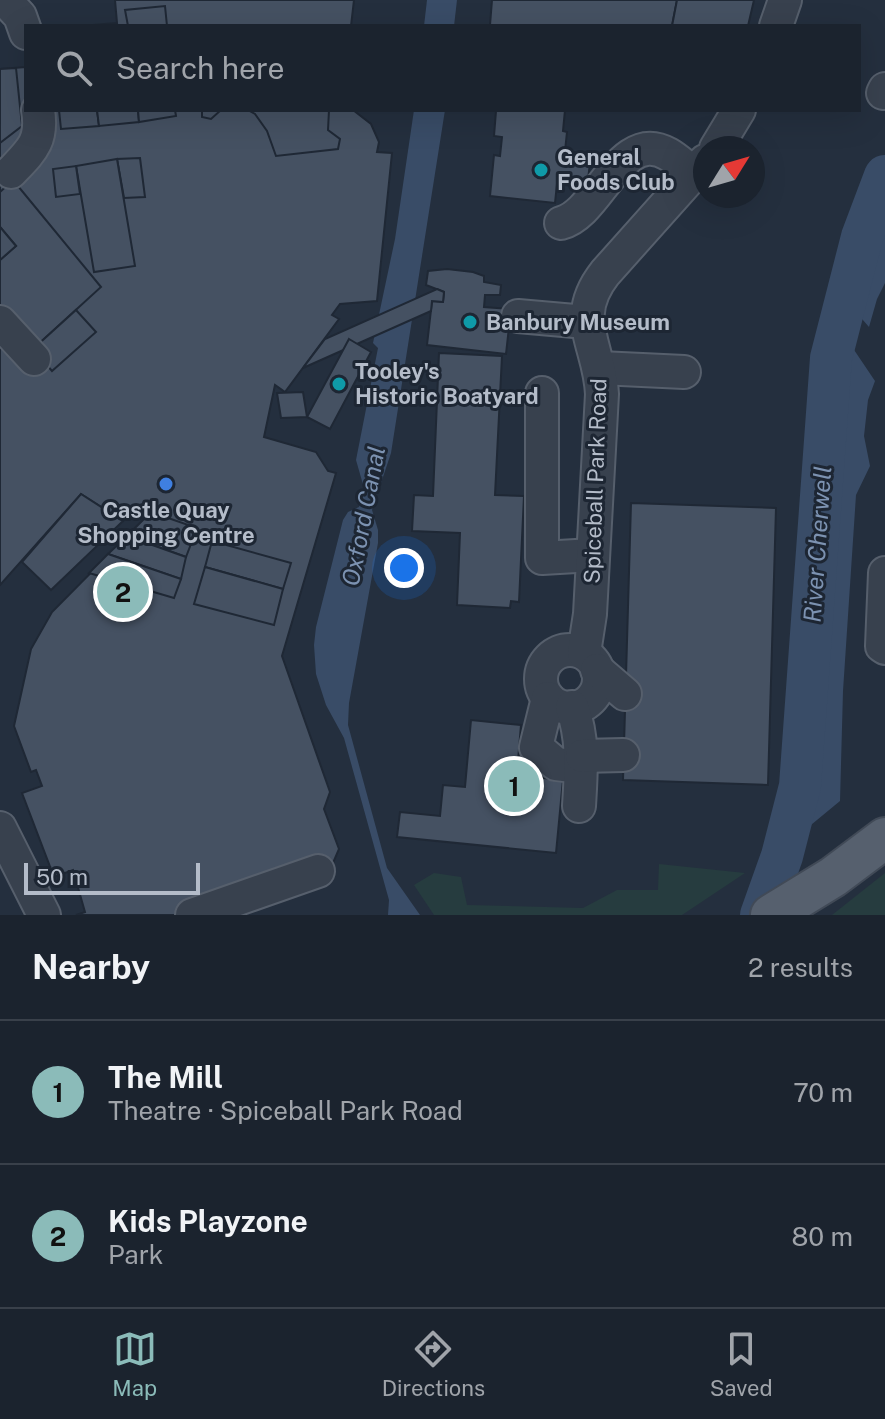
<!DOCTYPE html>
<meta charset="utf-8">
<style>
body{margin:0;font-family:"Public Sans",sans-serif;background:#242b36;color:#f1f3f6}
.compass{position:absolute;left:693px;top:136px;width:72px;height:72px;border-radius:50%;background:#1b232e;box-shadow:0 8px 32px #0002;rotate:53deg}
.scale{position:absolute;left:24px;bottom:20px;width:176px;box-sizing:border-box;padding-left:8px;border:4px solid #b4bcc9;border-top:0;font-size:22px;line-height:28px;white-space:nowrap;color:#b4bcc9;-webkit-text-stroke:6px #1d2633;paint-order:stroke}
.you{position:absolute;left:404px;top:568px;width:28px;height:28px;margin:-20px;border:6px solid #fff;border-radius:50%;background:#1a73e8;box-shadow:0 0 0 12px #1a73e833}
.badge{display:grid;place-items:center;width:52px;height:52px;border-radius:50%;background:#8bbbb9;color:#111;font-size:26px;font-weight:700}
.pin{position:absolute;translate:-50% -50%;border:4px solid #fff;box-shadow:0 2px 8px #0006}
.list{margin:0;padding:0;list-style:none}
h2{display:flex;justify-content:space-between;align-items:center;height:104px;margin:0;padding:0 32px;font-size:34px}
h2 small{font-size:26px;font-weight:400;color:#a0a4aa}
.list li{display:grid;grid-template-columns:52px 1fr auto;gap:24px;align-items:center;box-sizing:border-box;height:144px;padding:0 32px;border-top:2px solid #39404a}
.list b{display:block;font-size:30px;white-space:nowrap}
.list p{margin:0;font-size:26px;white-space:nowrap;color:#a0a4aa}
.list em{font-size:26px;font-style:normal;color:#a0a4aa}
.icon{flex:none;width:44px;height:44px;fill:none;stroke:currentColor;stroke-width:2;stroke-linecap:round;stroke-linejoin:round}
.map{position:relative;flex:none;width:885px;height:915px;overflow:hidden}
.search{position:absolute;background:#1b232e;box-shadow:0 8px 32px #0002;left:24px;right:24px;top:24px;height:88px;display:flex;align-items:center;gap:20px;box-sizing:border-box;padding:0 28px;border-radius:0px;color:#a0a4aa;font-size:30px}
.sheet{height:392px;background:#1b232e}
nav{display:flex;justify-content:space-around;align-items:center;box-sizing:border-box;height:112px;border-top:2px solid #39404a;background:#1b232e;font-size:22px;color:#a0a4aa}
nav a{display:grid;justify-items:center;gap:4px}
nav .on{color:#8bbbb9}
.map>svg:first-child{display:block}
.green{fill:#263c3f}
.water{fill:#394c67}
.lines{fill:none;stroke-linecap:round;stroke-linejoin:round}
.river{stroke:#394c67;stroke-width:42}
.building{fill:#455162;stroke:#1f2835;stroke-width:2}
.minor-casing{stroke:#565f6c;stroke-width:36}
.major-casing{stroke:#414a57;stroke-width:44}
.minor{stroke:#38414e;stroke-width:32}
.major{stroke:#56606e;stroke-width:40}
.culture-dot{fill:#0f9aa8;stroke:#1d2633;stroke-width:3}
.shop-dot{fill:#3f7fe0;stroke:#1d2633;stroke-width:3}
.labels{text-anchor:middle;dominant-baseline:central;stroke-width:6;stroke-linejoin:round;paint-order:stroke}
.poi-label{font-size:22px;font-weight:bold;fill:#b4bcc9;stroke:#1d2633;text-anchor:start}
.street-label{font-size:22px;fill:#b4bcc9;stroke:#1d2633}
.water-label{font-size:24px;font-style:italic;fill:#7c92b1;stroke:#1d2633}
</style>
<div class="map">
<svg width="885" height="915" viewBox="0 0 885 915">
<rect width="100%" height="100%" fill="#242f3e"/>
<g class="green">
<path d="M659,864L745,873L682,915H434L414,885L434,873L461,877L467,905L583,908L617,890H658Z"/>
<path d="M885,873V915H832Z"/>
</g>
<g class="water">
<path d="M427,0H457L454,26H424Z"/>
<path d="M414,110H445L391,453L372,510L378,530V543L349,703L348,725L387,868L420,915H388L389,900L344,738L326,705L316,674L314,645L316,627L343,520L348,512L359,507L364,488L356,460L378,348L373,343L395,239Z"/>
<path d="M885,191V283L877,299L869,327L850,305L872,224Z"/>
<path d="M844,335L875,381L868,400L864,436L870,466L856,495L843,691L840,801L800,834L809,783L832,402Z"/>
</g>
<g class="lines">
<path class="river" d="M761,915L782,856L800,786L831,358L862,237L885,176"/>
</g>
<g class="building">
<path d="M115,0H354L351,26H81L117,23Z"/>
<path d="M492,0H677L672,26L490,25Z"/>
<path d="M677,0H754L748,26H672Z"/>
<path d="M165,6L167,26H128L125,10Z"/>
<path d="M26,67V110H353L371,124L379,142L377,152L392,153L377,301L340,304L332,315L339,319L285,392L275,385L264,437L316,452L328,471L336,473L282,656L330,792L324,809L339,849L330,870L179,915H76L85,912L73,870L54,877L22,793L42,786L36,770L31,772L14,726L31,649L52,612L151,512L132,509L123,521L81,494L0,585V69Z"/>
<path d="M16,68L22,126L0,143V69Z"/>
<path d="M59,110H97L99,126L61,129Z"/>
<path d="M97,110H138L139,122L99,126Z"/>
<path d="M138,110H175L176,116L139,122Z"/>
<path d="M202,110H221L211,119L202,117Z"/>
<path d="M248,110H329L328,130L340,139L338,149L276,156L267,131L255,114Z"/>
<path d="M500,110H565L563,131L567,132L565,151L591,154L587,188L557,184L555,203L490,196L494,155L500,156L502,137L494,136L496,111Z"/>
<path d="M140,158L145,197L124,198L117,159Z"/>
<path d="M117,159L135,266L94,272L76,166Z"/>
<path d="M76,166L80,194L56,197L53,169Z"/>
<path d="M13,180L101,287L33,349L0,310V260L16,246L0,227V192Z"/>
<path d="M0,227L16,246L0,260Z"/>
<path d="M447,269L473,272L484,276V282L501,285L500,295H485L484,307L511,309L506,354L427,345L432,301L443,302L444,292L426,285L428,271Z"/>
<path d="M437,289L444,292L443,302L432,301L431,311L303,368L325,339Z"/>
<path d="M76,310L96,332L52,371L33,349Z"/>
<path d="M349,339L371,352L330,429L307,417Z"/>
<path d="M439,353L502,356L495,495L524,496L519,602L511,601L510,608L457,605L460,533L412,531L414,495L433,496Z"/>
<path d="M303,392L307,417L281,418L277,393Z"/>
<path d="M81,494L123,521L51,590L22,562Z"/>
<path d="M631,503L776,508L768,785L623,780Z"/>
<path d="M151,512L197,528L186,557L127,536Z"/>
<path d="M127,536L186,557L181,579L108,554Z"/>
<path d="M212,541L291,563L283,589L205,567Z"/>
<path d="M108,554L181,579L174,598L89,573Z"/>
<path d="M205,567L283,589L274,625L194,604Z"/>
<path d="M471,720L521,725L518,761L536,762L535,777L551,779L552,768L564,769L556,853L397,837L400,812L440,816L443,785L465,787Z"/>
</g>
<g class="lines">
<g class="minor-casing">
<g id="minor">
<path d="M5,0L20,16L26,33"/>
<path d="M776,26L785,0"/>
<path d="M883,93L885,89"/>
<path d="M716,148L739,110"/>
<path d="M11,172C32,150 43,141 38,110"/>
<path d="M561,223C599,214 620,127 668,154C677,159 685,167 693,173"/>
<path d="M518,316L586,322"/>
<path d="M0,322L34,359"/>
<path d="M600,368L684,372"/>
<path d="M542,393V558L593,555"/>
<path d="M885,573L882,646L885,648"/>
<circle cx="570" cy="679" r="29"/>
<path d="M584,653L590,614L602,394C600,345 569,319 605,273L705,161"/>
<path d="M597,670L625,694"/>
<path d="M548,698L536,747L556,764L581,767"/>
<path d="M572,707C584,740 581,772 579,806"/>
<path d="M582,756L623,755"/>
<path d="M0,828L44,915"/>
<path d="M192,915L318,871"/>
</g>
</g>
<g class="major-casing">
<path id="major" d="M771,915L833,877L885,838"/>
</g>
<use href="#minor" class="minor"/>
<use href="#major" class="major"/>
</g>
<g class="culture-dot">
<circle cx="541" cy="170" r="8"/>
<circle cx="470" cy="322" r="8"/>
<circle cx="339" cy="384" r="8"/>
</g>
<circle class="shop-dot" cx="166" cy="484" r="8"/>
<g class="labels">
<g class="poi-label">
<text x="557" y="157">General<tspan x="557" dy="25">Foods Club</tspan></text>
<text x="486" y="322">Banbury Museum</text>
<text x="355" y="371">Tooley's<tspan x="355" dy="25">Historic Boatyard</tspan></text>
<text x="166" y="510" text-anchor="middle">Castle Quay<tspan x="166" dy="25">Shopping Centre</tspan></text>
</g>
<g class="street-label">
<text transform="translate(595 481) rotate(-88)">Spiceball Park Road</text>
</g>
<g class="water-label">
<text transform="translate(363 516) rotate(-79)">Oxford Canal</text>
<text transform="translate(817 544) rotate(-86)">River Cherwell</text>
</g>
</g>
</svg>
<svg class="compass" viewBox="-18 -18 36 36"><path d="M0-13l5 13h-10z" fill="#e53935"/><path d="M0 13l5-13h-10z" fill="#a0a4aa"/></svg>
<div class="scale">50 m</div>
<div class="you"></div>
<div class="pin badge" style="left:514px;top:786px">1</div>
<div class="pin badge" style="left:123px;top:592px">2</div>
<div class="search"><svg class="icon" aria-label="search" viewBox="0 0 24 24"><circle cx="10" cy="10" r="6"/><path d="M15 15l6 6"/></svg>Search here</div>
</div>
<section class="sheet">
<h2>Nearby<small>2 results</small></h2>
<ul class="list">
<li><span class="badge">1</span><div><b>The Mill</b><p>Theatre · Spiceball Park Road</p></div><em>70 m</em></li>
<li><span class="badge">2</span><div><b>Kids Playzone</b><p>Park</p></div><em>80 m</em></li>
</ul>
</section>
<nav>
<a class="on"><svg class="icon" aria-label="map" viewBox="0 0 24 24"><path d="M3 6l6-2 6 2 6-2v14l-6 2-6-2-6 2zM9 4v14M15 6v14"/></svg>Map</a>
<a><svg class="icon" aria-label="directions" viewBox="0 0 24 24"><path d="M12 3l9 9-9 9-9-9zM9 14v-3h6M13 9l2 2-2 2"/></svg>Directions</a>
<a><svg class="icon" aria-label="saved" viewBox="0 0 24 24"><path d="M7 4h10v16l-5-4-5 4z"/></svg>Saved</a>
</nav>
